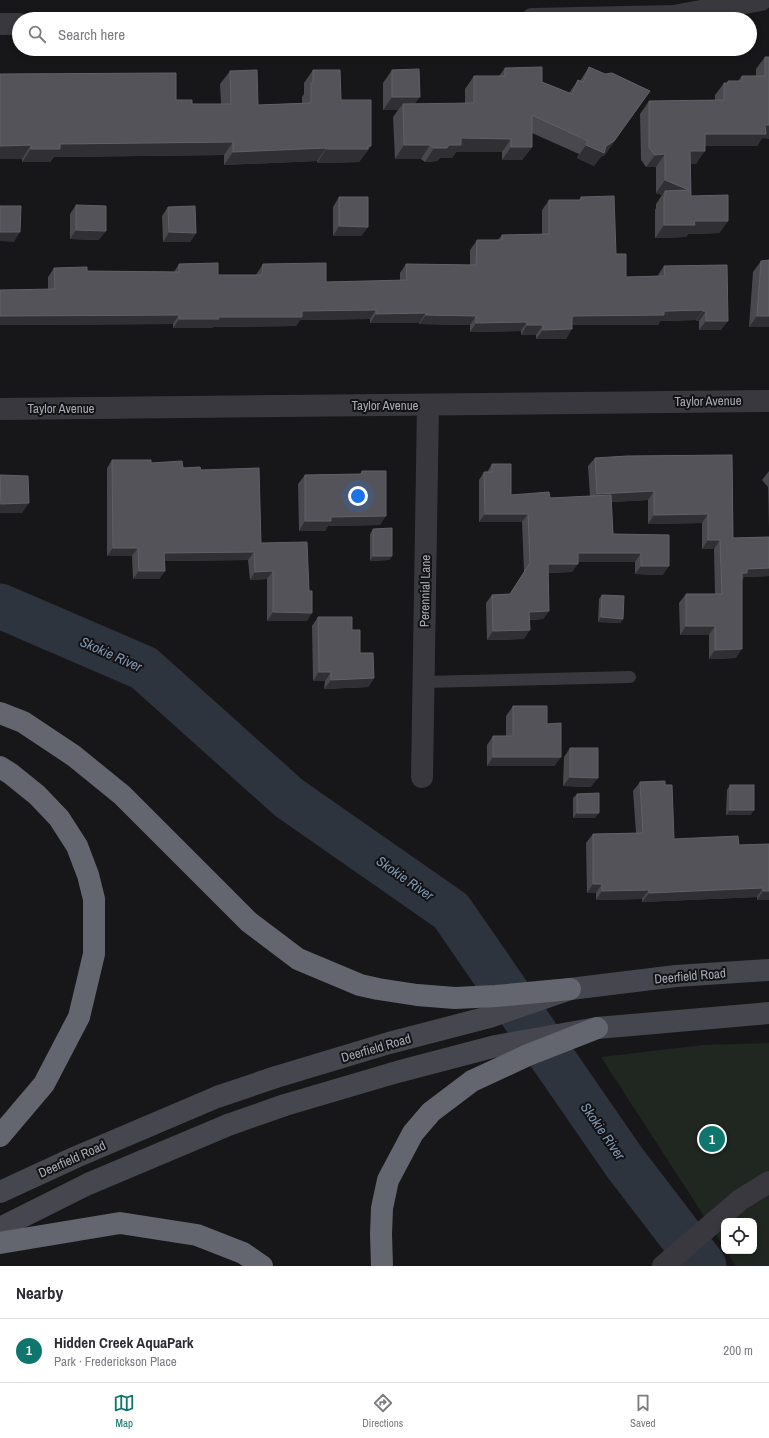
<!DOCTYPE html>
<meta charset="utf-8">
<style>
body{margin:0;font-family:"Archivo Narrow",sans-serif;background:#f7f7f7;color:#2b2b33}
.controls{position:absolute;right:12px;bottom:12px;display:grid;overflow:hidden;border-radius:8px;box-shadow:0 2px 6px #0003}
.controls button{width:36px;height:36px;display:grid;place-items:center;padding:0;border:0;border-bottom:1px solid #e1e1e2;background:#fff;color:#2b2b33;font:20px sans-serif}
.you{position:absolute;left:358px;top:496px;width:14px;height:14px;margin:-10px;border:3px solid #fff;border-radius:50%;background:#1a73e8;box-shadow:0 0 0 6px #1a73e833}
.badge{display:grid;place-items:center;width:26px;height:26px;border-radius:50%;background:#0f766e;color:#fff;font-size:13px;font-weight:700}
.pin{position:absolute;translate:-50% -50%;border:2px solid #fff;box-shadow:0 1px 4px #0006}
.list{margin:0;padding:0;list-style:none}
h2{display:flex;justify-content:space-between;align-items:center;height:52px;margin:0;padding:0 16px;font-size:17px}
h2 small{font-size:13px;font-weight:400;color:#7c7c81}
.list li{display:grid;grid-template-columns:26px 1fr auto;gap:12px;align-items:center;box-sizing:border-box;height:64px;padding:0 16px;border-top:1px solid #e1e1e2}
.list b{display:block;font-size:15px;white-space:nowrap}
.list p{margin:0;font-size:13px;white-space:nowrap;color:#7c7c81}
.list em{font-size:13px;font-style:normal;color:#7c7c81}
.icon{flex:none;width:22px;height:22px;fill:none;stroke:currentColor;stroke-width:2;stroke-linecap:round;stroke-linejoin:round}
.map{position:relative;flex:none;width:769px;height:1266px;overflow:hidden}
.search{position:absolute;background:#fff;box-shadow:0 2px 6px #0003;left:12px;right:12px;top:12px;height:44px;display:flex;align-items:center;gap:10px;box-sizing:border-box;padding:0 14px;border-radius:22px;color:#7c7c81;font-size:15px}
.sheet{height:116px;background:#fff}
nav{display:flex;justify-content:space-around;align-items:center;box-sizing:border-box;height:56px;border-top:1px solid #e1e1e2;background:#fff;font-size:11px;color:#7c7c81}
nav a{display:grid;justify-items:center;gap:2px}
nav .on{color:#0f766e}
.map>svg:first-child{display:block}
.green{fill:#1f2720}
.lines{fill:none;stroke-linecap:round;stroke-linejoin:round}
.river{stroke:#2d343d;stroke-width:45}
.lane{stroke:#38383e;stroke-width:12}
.street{stroke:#38383e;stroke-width:22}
.secondary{stroke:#46474e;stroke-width:22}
.highway{stroke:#64666f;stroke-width:22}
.wall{fill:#48484e}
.shaded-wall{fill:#303034}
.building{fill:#535359;stroke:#606168}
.labels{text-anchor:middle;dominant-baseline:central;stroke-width:4;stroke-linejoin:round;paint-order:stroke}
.street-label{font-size:13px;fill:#a9acb8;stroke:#121214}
.water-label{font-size:14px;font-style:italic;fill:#8097b3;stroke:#121214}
</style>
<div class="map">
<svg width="769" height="1266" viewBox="0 0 769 1266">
<rect width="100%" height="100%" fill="#171719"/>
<path class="green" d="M769,1043V1266H736L726,1251H754V1221H724V1247L601,1057L703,1045Z"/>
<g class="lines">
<path class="river" d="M0,606L144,668L289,798L451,911L625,1163L704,1266"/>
<path class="lane" d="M423,682L630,677"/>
<g class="street">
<path d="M532,19L674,16L761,0"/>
<path d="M0,24H19"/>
<path d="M0,409L769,401"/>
<path d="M422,777L428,405"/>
<path d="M663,1266L740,1200L769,1182"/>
</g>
<g class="secondary">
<path d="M0,1192L76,1157L217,1097L276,1077L389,1043L489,1017L570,989L676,976L769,970"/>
<path d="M0,1228L88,1184L228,1125L285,1105L397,1072L496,1046L597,1028L769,1013"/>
</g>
<g class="highway">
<path d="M0,713L23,722L74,756L122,795L249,922L298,959L360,985L378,989L417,995L455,998L496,996L570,989"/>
<path d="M0,767L11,774L37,795L59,818L77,846L88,875L94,899V954L79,1017L44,1084L0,1136"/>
<path d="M0,1243L120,1223L197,1235L243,1253L262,1266"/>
<path d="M382,1266L381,1234L382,1208L388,1180L413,1133L431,1112L472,1081L528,1055L597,1028"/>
</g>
</g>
<g class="wall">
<path d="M765,57H769L762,138L757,146H705L696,164H690L691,196L728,221L719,233L688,234L686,237L655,238V210L656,208V204L662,195L656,193V167H646L641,160L640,114L649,101L715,100V95L724,83H727L728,81H738L742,76H756V69Z"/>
<path d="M589,67L605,155L600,157L594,166L577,158L579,154L532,133V147L522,160H502V152H456L452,158H440L437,161L425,162L421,159H395L393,117L398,110H383V83L392,70L415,104H465V89L474,76H499L505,68L542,82L569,93L578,80L580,81Z"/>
<path d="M313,70L341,100L371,146L359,162L317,163V161L224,165V155L54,157L50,162H22V159H0V74L176,100L192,104H221L220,84L230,71L258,105L302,103V97L304,94V83Z"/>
<path d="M339,197L368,227L361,236H333V207Z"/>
<path d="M581,197L616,254L626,277L658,276V275L664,266L727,265L721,330H699V321H696V320L660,321L658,325H572L566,339H536V335H521V331L470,332V325L419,324V323H370V319L300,320L296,326L213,327L212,328H173V324L0,325V290H48V277L54,268L87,271L174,272L179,264L218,275H256L263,264L326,282L400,281V273L406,264L470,265V250L477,240H498L502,235H542V210L549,200H579Z"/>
<path d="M76,205L99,240L70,239V214Z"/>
<path d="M168,207L196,233L190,242H163L162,216Z"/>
<path d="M761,261L769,327H749L753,272Z"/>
<path d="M732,455L733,538L769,537V576L744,577L742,581L736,658L709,659V635H680L679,603L686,594H715L714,549H702V523L648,524V500L611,502L613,534L669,535L663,575L635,574V562H578L572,572L548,573L549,611L543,619L530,620L524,639L487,640L486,603L492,595L510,594L524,572L522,522H479V480L484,472H487L492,464L511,495L550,498L590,496L588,466L595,458Z"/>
<path d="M112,460L151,463L201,470L261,543L307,621H267V579L250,580L248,560L165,561V571L159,579H133L132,556H107V468Z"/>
<path d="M362,471L380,525L328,526L325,531H299L298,484L305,475L360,474Z"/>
<path d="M769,471V529L768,487L762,480Z"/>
<path d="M0,476L22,513H0Z"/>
<path d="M373,529L392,556L389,560L370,561V534Z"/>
<path d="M602,595L623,619L620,623L598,622L599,599Z"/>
<path d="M318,617L352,630L360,653L374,678L368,687L324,689L325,681H313L312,626Z"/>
<path d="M513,706L547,724L561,757L554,766H487V745L493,736H506V716Z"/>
<path d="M570,748L591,787L563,786L564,757Z"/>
<path d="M640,782L665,785L674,839L739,845L769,844V900H757V897L642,902V899L596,900V893H587L586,843L593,834L636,833L633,791Z"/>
<path d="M730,785L751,815H726L727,790Z"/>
<path d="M577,794L595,818H573V798Z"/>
</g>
<g class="shaded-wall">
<path d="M650,91L605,155L601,157L594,166L577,158L586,145L606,146Z"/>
<path d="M392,97H420L410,110L403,104L398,110H383Z"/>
<path d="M765,125H769V139L762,138L757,146H696L705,134Z"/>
<path d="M461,138L511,139L502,152H456L452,158H440L437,161L425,162L434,148L449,145Z"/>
<path d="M233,142L224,155L54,157L50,162H22L31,149L60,144Z"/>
<path d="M31,145L22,159H0V146Z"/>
<path d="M404,145H430L421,159H395Z"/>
<path d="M371,146L359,162L317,163L326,149Z"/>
<path d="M511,147H532L522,160H502Z"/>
<path d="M326,148L317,161L224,165L233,152Z"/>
<path d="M690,151H705L696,164H681Z"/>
<path d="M665,154L656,167H646L655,155Z"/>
<path d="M665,180L689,190L665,191L662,195L656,193Z"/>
<path d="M694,221H728L719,233L688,234L686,237L655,238L664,225Z"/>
<path d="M339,226L368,227L361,236H333Z"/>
<path d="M76,230L106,231L99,240L70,239Z"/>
<path d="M0,232H20L14,242L0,241Z"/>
<path d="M169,232L196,233L190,242H163Z"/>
<path d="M376,310L370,319L300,320L296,326L213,327L212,328H173L179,319L218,317L302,311Z"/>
<path d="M703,310L696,320L660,321L658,325H565L572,316Z"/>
<path d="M703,311H706L699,321H696Z"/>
<path d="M426,313L419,323H370L376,314Z"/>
<path d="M179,315L173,324L0,325V316Z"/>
<path d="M426,315L476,316L470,325L419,324Z"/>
<path d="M757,316H769V327H749Z"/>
<path d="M706,321H728L721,330H699Z"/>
<path d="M527,322L521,331L470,332L476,323Z"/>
<path d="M527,325H543L536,335H521Z"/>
<path d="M572,329L566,339H536L543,330Z"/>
<path d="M654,491L648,500L591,503L597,494Z"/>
<path d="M29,503L22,513H0V505L1,504Z"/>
<path d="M485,514H528L522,522H479Z"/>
<path d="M708,514L702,523L648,524L654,515Z"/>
<path d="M386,516L380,525L328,526L325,531H299L305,521L331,517Z"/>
<path d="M708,540H720L714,549H702Z"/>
<path d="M113,548H138L132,556H107Z"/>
<path d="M254,552L248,560L159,561L164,553Z"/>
<path d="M578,553H641L635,562H572Z"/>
<path d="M373,556H392L389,560L370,561Z"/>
<path d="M548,564H578L572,572L542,573Z"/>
<path d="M641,566H669L663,575L635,574Z"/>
<path d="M769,568V576L744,577L741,582L742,573L747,569Z"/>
<path d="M139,571H165L159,579H133Z"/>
<path d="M273,571L267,579L250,580L255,572Z"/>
<path d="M549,611L543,619L523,620L529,612Z"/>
<path d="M273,612L312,613L307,621H267Z"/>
<path d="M601,617L623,619L620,623L598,622Z"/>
<path d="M686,626H715L709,635H680Z"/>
<path d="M530,630L524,639L487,640L493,631Z"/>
<path d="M742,649L736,658L709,659L715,650Z"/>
<path d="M319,672H331L325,681H313Z"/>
<path d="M374,678L368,687L324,689L331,680Z"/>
<path d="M493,757H561L554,766H487Z"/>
<path d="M570,777L598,778L591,787L563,786Z"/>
<path d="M730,810H754L751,815H726Z"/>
<path d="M577,813H599L595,818H573Z"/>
<path d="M593,884H602L596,893H587Z"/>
<path d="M763,888L757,897L642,902L649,893Z"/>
<path d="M649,890L642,899L596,900L602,891Z"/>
<path d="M763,891H769V900H757Z"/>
</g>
<g class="building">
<path d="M765,57H769V125H765L766,134H705V151H690L691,196L728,195V221H694L695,225H664V197H665V191L689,190L665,180V154L655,155L649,148V101L724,100V83H728V81H742V76H765Z"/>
<path d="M542,67V82L572,94L578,80L583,82L589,67L605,74L612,73L650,91L614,141L606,146L604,153L586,145L588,141L532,115V147H511V139L461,138V145H449L447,148H434L430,145H404L403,104L474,103V76H505V68Z"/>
<path d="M419,69L420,97H392V70Z"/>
<path d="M257,70L258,105L311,103V83H313V70H340L341,100H371V146H368V149H326V148L233,152V142L60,144V149H31V145L0,146V74L176,73V100H192V104H231L230,71Z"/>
<path d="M614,196L616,254H626V277L665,276L664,266L727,265L728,321H706V311H703V310L664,311V315L572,316V329L543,330V325H527V322L476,323V316L426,315V313L376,314V310L302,311V317H218L219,319H179V315L0,316V290L55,289L54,268L87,267V271L179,272V264L218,263V275H262L263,264L326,263V282L407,280L406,264L476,265L477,240H502V235L549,234V200H581V197Z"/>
<path d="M339,197H368V227L339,226Z"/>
<path d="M76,205L106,206V231L76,230Z"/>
<path d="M0,206H21L20,232H0Z"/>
<path d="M195,206L196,233L169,232L168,207Z"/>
<path d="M769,260V316H757L761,261Z"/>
<path d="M732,455L733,538L769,537V568L747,569V573H742V649L715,650V626H686V594H722L720,540H708V514L654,515V491L597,494L595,458L627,456Z"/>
<path d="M112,460H151V463L182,461L183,468L200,467L201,470L259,468L261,543L307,542L309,591H312V613L273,612V571L255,572L254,552L164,553L165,571H139L138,548H113Z"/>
<path d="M492,464H511V495L549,492L550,498L611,495L613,534L669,535V566H641V553H578V564H548L549,611L529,612L530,630L493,631L492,595L510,594L530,563L528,514H485L484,472H492Z"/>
<path d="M362,471H386V516L331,517V521H305V475L362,474Z"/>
<path d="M0,475L28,476L29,503L1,504Z"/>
<path d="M392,528V556H373V529Z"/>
<path d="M602,595L624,596L623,619L601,617Z"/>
<path d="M318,617H352V630H360V653H373L374,678L331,680V672H319Z"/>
<path d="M513,706H547V724L561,723V757H493V736H513Z"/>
<path d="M570,748H598V778L570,777Z"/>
<path d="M665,781V785H672L674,839L738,836L739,845L769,844V891H763V888L649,893V890L602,891V884H593V834L643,833L640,782Z"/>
<rect x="730" y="785" width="24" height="25"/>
<path d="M599,793V813H577V794Z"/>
</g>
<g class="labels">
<g class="street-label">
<text transform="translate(708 401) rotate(-1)">Taylor Avenue</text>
<text x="385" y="405">Taylor Avenue</text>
<text x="61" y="408">Taylor Avenue</text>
<text transform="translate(425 591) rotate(-89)">Perennial Lane</text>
<text transform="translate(690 976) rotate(-5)">Deerfield Road</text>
<text transform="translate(376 1048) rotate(-16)">Deerfield Road</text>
<text transform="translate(72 1159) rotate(-24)">Deerfield Road</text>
</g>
<g class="water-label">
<text transform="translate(111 654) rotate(24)">Skokie River</text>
<text transform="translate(405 878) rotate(35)">Skokie River</text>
<text transform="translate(603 1131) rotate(55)">Skokie River</text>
</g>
</g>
</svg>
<div class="controls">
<button><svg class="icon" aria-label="locate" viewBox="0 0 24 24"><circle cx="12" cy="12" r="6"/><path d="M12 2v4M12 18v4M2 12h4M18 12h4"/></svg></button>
</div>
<div class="you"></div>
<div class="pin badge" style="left:712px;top:1139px">1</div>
<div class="search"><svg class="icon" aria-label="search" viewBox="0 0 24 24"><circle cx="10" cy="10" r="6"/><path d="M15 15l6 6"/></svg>Search here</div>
</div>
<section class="sheet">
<h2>Nearby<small></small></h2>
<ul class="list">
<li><span class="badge">1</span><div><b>Hidden Creek AquaPark</b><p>Park · Frederickson Place</p></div><em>200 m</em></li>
</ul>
</section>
<nav>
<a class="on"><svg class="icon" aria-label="map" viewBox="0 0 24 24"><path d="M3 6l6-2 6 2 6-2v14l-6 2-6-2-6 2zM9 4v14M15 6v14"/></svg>Map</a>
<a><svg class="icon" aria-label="directions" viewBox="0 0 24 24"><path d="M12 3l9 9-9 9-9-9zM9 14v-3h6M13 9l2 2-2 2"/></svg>Directions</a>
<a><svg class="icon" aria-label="saved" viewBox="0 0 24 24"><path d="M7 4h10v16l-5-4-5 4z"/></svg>Saved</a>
</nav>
